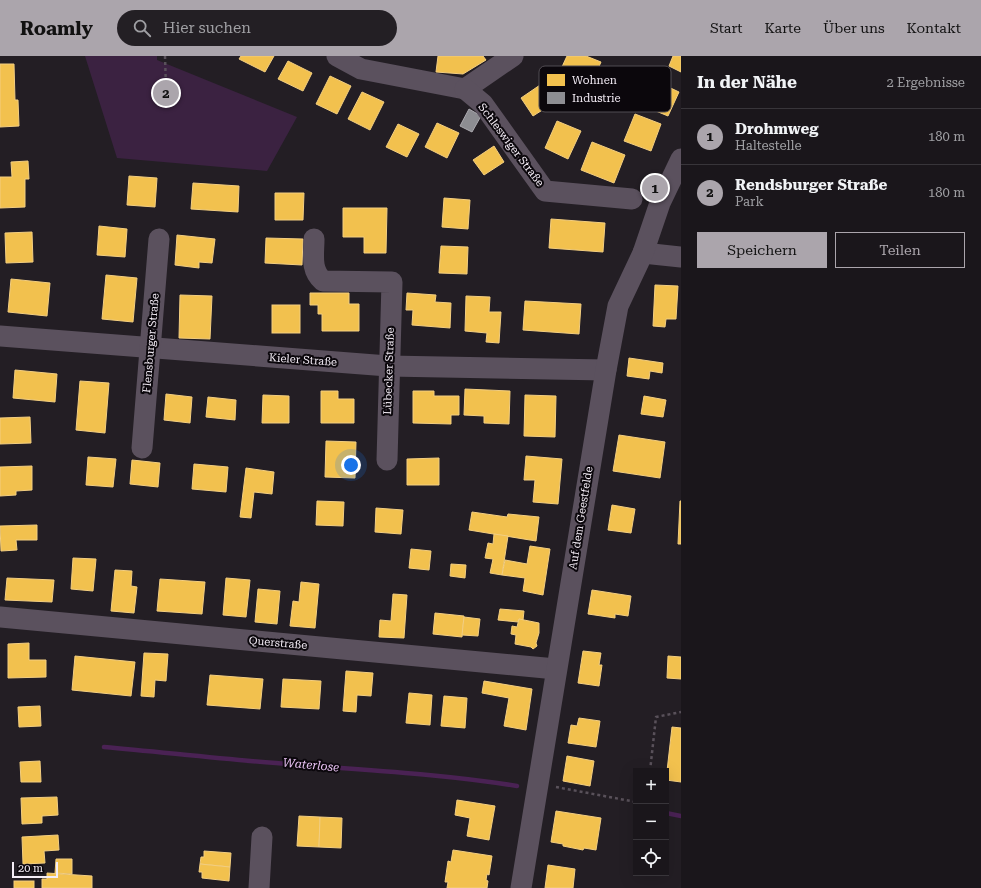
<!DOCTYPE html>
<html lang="de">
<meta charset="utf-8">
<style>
body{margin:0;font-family:"Roboto Serif",serif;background:#231f24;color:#f1f3f6}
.controls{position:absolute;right:12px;bottom:12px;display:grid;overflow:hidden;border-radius:0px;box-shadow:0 4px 16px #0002}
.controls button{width:36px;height:36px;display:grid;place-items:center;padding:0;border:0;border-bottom:1px solid #38353a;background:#1a161b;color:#f1f3f6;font:20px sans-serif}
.scale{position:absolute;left:12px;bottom:10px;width:46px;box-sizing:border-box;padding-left:4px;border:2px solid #f4edf6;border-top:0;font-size:11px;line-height:14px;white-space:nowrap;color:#f4edf6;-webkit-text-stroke:3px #0b070c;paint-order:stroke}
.you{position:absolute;left:351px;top:409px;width:14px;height:14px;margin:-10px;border:3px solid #fff;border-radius:50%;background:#1a73e8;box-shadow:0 0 0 6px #1a73e833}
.badge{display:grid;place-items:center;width:26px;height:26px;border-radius:50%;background:#aba5ac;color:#111;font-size:13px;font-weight:700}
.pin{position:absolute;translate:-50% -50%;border:2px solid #fff;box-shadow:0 1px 4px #0006}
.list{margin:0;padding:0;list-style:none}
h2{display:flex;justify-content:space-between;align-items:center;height:52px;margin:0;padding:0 16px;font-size:17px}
h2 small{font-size:13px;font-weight:400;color:#9f9fa3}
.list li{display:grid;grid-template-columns:26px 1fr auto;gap:12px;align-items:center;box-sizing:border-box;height:56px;padding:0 16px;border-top:1px solid #38353a}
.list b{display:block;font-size:15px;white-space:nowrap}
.list p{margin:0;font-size:13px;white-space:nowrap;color:#9f9fa3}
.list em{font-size:13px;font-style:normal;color:#9f9fa3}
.actions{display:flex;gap:8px;padding:12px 16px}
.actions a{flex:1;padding:9px 0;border:1px solid #aba5ac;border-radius:0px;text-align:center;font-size:14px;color:#aba5ac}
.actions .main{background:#aba5ac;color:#111}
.icon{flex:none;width:22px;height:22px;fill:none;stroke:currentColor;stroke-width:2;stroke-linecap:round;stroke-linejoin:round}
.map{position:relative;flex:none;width:681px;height:832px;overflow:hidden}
header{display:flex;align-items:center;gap:24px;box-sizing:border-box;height:56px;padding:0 20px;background:#aba5ac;color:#111}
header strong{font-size:19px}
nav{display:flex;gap:22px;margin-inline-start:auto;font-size:14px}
.search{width:280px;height:36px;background:#231f24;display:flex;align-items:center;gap:10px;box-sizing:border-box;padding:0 14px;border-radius:22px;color:#9f9fa3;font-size:15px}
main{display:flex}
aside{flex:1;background:#1a161b}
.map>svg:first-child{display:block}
.green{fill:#3b2241}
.homes{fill:#f2c14e;stroke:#f3ce80}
.industry{fill:#8d8d92;stroke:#acaab0}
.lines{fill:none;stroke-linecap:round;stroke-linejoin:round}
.stream{stroke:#4a2254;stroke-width:4.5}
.path{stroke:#59515a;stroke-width:2.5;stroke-dasharray:3 3;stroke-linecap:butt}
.minor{stroke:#5b515e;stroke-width:21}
.labels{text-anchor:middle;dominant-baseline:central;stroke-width:4;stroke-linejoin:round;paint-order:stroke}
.street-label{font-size:11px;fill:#f4edf6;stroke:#0b070c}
.water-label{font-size:12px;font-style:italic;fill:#eac3f5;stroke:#0b070c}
.key{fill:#0b070c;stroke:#514c52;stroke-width:1}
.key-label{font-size:11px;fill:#f4edf6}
</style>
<header>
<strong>Roamly</strong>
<div class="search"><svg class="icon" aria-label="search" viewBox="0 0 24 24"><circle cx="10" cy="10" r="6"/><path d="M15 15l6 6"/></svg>Hier suchen</div>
<nav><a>Start</a><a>Karte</a><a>Über uns</a><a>Kontakt</a></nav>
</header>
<main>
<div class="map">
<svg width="681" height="832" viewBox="0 0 681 832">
<rect width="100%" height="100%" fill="#231e24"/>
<path class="green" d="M85,0H157V4L297,61L267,115L117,102Z"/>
<g class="homes">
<path d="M241,0H274L265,16L239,3Z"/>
<path d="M438,0H483L486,4L463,18L436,16Z"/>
<path d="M567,0H586L601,6L590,31L572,24L574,18L561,13Z"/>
<path d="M673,0H681V16L669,10Z"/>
<path d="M288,5L312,17L303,35L278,23Z"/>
<path d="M0,8H14L15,44H18L19,70L0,71Z"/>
<path d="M330,20L351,30L337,58L316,48Z"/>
<path d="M543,27L555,46L533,60L521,42Z"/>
<path d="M662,28L679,36L668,60L651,53Z"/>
<path d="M362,36L384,46L370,74L348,63Z"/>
<path d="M635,58L661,68L651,95L624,85Z"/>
<path d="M557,65L581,75L568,103L545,92Z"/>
<path d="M437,67L459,77L447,102L425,91Z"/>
<path d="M398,68L419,78L407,101L386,91Z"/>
<path d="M592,86L625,99L614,127L581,114Z"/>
<path d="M494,90L504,106L484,119L473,104Z"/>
<path d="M28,105L29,123H25V151L0,152V121H12L11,106Z"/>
<path d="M129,120L157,122L155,151L127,149Z"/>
<path d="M193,127L239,130L238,156L191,153Z"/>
<path d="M275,137H304L303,164H275Z"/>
<path d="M444,142L470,144L468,173L442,171Z"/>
<path d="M343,152H387L386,197H364V181H343Z"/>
<path d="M551,163L605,167L603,196L549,192Z"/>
<path d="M99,170L127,173L125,201L97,199Z"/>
<path d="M32,176L33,206L6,207L5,177Z"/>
<path d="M177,179L215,183L212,207L199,206V212L175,209Z"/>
<path d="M266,182L303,183L302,209L265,207Z"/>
<path d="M441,190L468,191L467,218L439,217Z"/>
<path d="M106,219L137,222L133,266L102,263Z"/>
<path d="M11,223L50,227L47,260L8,256Z"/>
<path d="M655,229L678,230L676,263H666L665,271L653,270Z"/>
<path d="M310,237H349V248H359V275H322V258H318V249H310Z"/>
<path d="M407,237L436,239L435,246L451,247L450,272L412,269L413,254H406Z"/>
<path d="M180,239L212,240L210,283L179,282Z"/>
<path d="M466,240L490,241L489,256H501L499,287L486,286L487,277L465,275Z"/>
<path d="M525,245L581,248L579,278L523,274Z"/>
<rect x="272" y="249" width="28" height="28"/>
<path d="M629,302L663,307L662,317L650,315L649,323L627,320Z"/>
<path d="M15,314L57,318L55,346L13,342Z"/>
<path d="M80,325L109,327L105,377L76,374Z"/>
<path d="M465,333L510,335L509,368L484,367V360L464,359Z"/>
<path d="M321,335H338V343H354V367H321Z"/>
<path d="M413,335H434V340H459V359H451V368L413,367Z"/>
<path d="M166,338L192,341L190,367L164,364Z"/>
<path d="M263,339L289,340V367H262Z"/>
<path d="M525,339L556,340L555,381L524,380Z"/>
<path d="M644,340L666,344L663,361L641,358Z"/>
<path d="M208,341L236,344L235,364L206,361Z"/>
<path d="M30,361L31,387L0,388V362Z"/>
<path d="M619,379L665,386L660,422L613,415Z"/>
<path d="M326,385L356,386L355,422L325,421Z"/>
<path d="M526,400L562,403L558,448L533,446L535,424H524Z"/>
<path d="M88,401L116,403L113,431L86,429Z"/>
<path d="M439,402V429H407V403Z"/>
<path d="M132,404L160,407L158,431L130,428Z"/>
<path d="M194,408L228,411L226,436L192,433Z"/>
<path d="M32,410V434L16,435V439L0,440V411Z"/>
<path d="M246,412L274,416L272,438L254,436L251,462L240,461Z"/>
<path d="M317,445L344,446L343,470L316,469Z"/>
<path d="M680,445H681V488H678Z"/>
<path d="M612,449L635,453L631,477L608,474Z"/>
<path d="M376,452L403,454L401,478L375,476Z"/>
<path d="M472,456L507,461L508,458L539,461L536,485L469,474Z"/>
<path d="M37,469V484H16L17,494L1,495L0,470Z"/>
<path d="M494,478L508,480L502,519L490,517L493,503L485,502L488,487L493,488Z"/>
<path d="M530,490L550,493L543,539L523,535L525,522L502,519L505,504L527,508Z"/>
<path d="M411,493L431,495L429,514L409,512Z"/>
<path d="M73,502L96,503L93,535L71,533Z"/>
<path d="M451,508L466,509L465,522L450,520Z"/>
<path d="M115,514L132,515L131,530L137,531L134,557L111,555Z"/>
<path d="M7,522L54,524L52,546L5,544Z"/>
<path d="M226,522L250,524L246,561L223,559Z"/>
<path d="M160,523L205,526L202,558L157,555Z"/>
<path d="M301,526L319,528L315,572L290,570L293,545L299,546Z"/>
<path d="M258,533L280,535L277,568L255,566Z"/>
<path d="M592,534L631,540L628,560L615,558V562L588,558Z"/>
<path d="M393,538L407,539L404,582L379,581L380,564L391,565Z"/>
<path d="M500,553L524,555L523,564L519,563L518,566L498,564Z"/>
<path d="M435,557L464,560L462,581L433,578Z"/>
<path d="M464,561L480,563L478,580L462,579Z"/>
<path d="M519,563L539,567V577L536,587L537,590L533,593L531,591L515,588L516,579L511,578L512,570L517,571Z"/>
<path d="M29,587V604H46V621L8,622V588Z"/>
<path d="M583,595L601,597L599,609H602L599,630L578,627Z"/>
<path d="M144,597L168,598L166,625L155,624L154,641L141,640Z"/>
<path d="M75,600L135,606L131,640L72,634Z"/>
<path d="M668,600L681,601V623L667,622Z"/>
<path d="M346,615L373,617L371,640L357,639L356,656L343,655Z"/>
<path d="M210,619L263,623L260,653L207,649Z"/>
<path d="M283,623L321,625L319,653L281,651Z"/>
<path d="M484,625L532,633L526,674L504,670L509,642L482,637Z"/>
<path d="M409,637L432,639L430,669L406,667Z"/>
<path d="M444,640L467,642L465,672L441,670Z"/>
<path d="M40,650L41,670L19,671L18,651Z"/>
<path d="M579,662L600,665L596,691L568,687L571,669L577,670Z"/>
<path d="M672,671L681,672V726L666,724Z"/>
<path d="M567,700L594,705L590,730L563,725Z"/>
<path d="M40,705L41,726H21L20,706Z"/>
<path d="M57,741L58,759L42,760V767L22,768L21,742Z"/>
<path d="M457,744L495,750L489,784L467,780L470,762L455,759Z"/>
<path d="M556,755L601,762L596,794L584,792L583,794L563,790V788L551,786Z"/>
<path d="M299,760L320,761L319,791L297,790Z"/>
<path d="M320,761L342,762L341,792L319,791Z"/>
<path d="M58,779L59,794L44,795L45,807L23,808L22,781Z"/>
<path d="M453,794L492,800L489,819L487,818L486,824L488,825L487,832H447L448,826H445L448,805L451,806Z"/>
<path d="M204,795L231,797L230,811L200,808L201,801H204Z"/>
<path d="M56,803H72V818L55,817Z"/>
<path d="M200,808L230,811L229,825L202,822V816H199Z"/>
<path d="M548,809L575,813L573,832H545Z"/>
<path d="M47,817L92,820V832H42V823H47Z"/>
<rect x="14" y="825" width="20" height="7"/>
</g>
<path class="industry" d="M469,53L481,60L472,76L460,70Z"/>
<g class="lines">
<g class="stream">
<path d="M104,691C162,696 219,703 276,707C357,714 437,717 517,730"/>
<path d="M666,757L681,760"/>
</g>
<g class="path">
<path d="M165,0L166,33"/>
<path d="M650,715L656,661L681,656"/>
<path d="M556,731L636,746"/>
</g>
<g class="minor">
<path d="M337,0L361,13L465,33L513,0"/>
<path d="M465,33L483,48L545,135L632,143"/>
<path d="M314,183C314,198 310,214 323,225L392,226L387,404"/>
<path d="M643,197L681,201"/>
<path d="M0,280L388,310L606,314"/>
<path d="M142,392L159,183"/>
<path d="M0,561L556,613"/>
<path d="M259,832L262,781"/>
<path d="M521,832L606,314L618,250L643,197L660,147L681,103"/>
</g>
</g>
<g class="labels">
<g class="street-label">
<text transform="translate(511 89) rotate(53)">Schleswiger Straße</text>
<text transform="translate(151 287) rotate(-85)">Flensburger Straße</text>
<text transform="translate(303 304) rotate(4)">Kieler Straße</text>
<text transform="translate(389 315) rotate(-88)">Lübecker Straße</text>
<text transform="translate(581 462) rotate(-81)">Auf dem Geestfelde</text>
<text transform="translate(278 587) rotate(5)">Querstraße</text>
</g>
<g class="water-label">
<text transform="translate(311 709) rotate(5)">Waterlose</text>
</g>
</g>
<rect x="539" y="10" width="132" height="46" rx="6" class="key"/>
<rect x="547" y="18" width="18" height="12" fill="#f2c14e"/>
<rect x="547" y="36" width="18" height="12" fill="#8d8d92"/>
<g class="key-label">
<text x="572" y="28">Wohnen</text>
<text x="572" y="46">Industrie</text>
</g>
</svg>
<div class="controls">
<button>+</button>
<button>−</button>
<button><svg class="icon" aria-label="locate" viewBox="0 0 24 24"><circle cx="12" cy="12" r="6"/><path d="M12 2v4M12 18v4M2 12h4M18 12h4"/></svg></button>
</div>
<div class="scale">20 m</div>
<div class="you"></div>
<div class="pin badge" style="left:655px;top:132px">1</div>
<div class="pin badge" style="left:166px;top:37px">2</div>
</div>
<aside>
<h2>In der Nähe<small>2 Ergebnisse</small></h2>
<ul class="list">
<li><span class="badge">1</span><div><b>Drohmweg</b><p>Haltestelle</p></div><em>180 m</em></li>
<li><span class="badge">2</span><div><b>Rendsburger Straße</b><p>Park</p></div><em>180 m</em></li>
</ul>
<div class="actions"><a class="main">Speichern</a><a>Teilen</a></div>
</aside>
</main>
